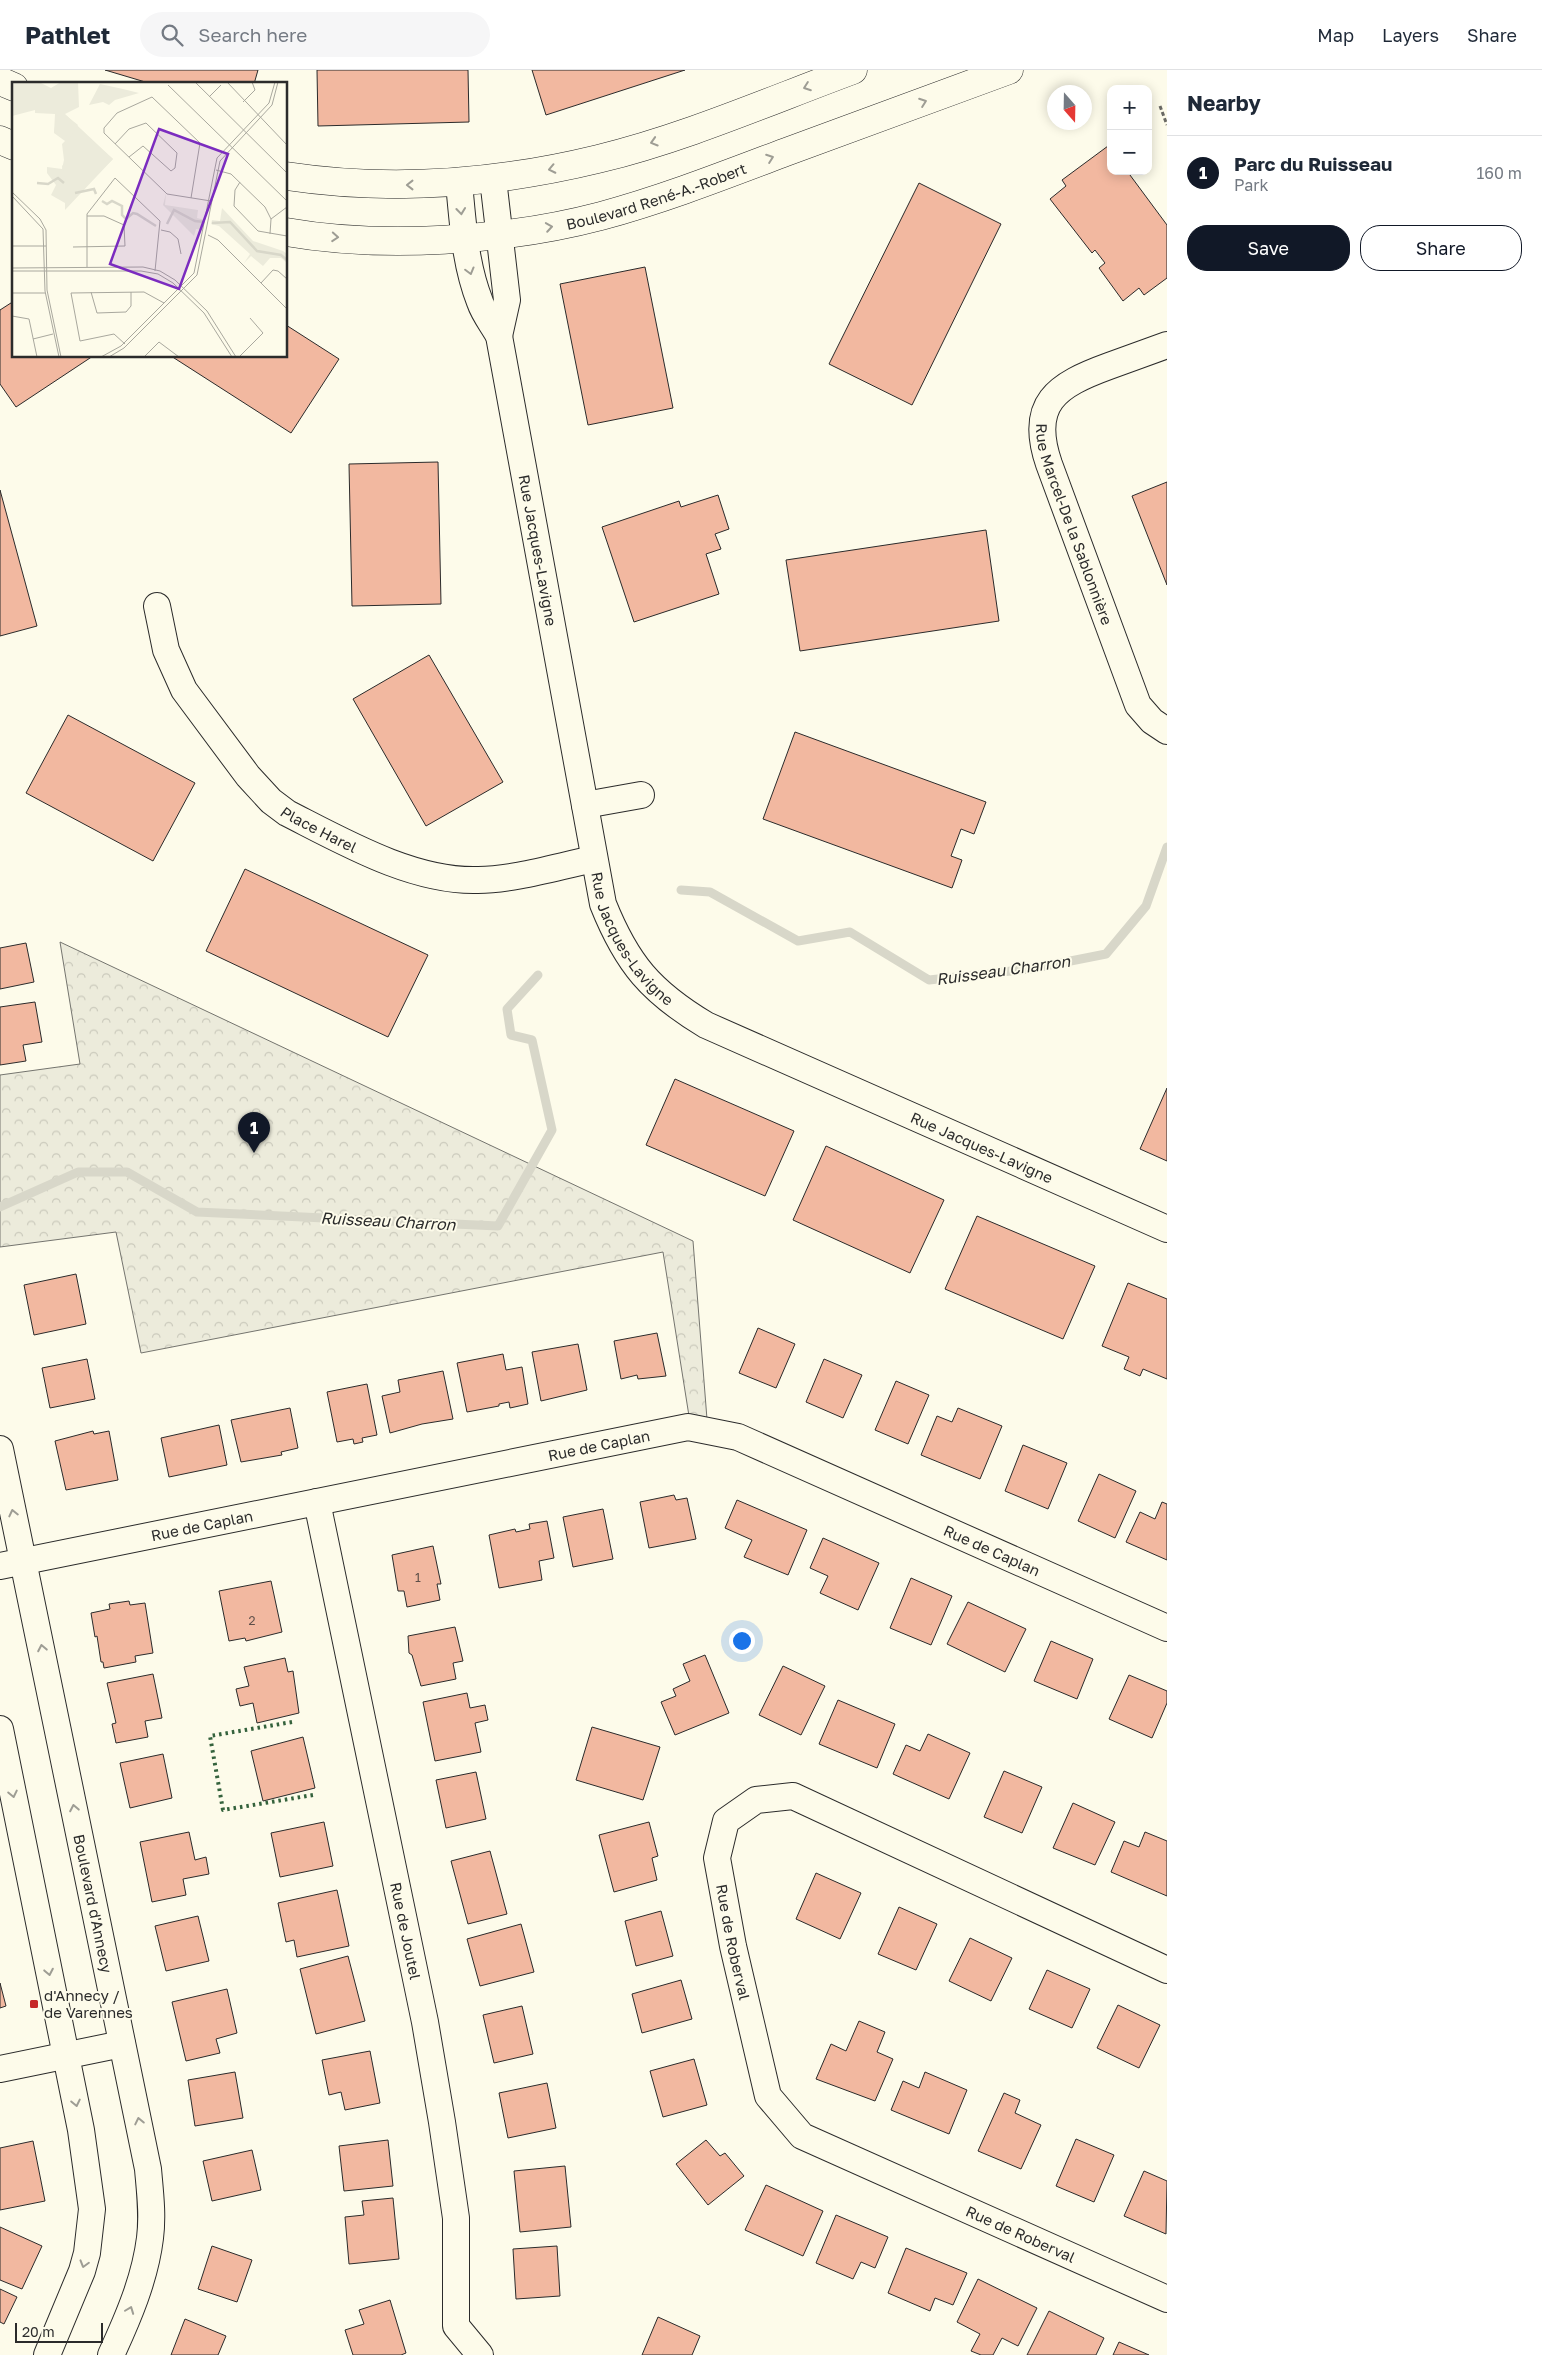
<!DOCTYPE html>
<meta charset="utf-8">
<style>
body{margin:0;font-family:"Golos Text",sans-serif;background:#f6f6f7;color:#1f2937}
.controls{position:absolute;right:15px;top:15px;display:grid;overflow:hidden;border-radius:10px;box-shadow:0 2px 12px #0003}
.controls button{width:45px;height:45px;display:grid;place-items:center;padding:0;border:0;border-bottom:1px solid #e0e1e3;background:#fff;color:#1f2937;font:25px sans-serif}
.compass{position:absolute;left:1047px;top:15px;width:45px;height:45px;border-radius:50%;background:#fff;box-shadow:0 2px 12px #0003;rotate:160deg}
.scale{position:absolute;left:15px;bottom:12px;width:88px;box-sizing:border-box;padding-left:5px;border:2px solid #2b2b2b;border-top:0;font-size:14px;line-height:18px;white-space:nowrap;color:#2b2b2b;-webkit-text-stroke:4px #fdfbea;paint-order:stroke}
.you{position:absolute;left:741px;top:1570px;width:18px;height:18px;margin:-12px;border:4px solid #fff;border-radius:50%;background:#1a73e8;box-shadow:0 0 0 8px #1a73e833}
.badge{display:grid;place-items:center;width:32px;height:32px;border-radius:50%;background:#111827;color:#fff;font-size:16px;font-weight:700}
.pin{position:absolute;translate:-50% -41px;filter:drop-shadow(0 1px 2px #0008)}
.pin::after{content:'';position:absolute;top:26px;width:18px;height:15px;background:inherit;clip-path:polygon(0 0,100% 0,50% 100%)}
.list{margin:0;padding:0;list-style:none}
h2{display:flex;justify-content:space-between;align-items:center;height:65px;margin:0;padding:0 20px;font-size:21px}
h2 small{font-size:16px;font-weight:400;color:#747a83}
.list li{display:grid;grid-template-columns:32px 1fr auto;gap:15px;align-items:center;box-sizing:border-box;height:75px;padding:0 20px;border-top:1px solid #e0e1e3}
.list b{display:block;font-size:19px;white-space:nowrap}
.list p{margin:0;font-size:16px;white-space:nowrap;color:#747a83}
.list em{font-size:16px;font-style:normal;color:#747a83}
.actions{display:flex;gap:10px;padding:15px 20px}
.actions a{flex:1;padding:11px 0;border:1px solid #111827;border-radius:20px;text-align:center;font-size:18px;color:#111827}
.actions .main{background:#111827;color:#fff}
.icon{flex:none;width:28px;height:28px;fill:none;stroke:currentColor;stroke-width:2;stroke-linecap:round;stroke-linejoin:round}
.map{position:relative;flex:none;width:1167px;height:2285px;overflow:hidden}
header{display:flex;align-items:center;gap:30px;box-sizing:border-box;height:70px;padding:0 25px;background:#fff;border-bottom:1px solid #e0e1e3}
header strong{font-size:24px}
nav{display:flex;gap:28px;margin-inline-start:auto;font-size:18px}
.search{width:350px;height:45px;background:#f6f6f7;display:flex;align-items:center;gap:12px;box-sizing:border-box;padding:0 18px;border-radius:28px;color:#747a83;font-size:19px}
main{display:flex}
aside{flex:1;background:#fff}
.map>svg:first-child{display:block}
.forest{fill:url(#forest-crowns);stroke:#74746e}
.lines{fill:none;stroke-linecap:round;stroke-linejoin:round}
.stream{stroke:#d8d7c9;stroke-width:9}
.building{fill:#f2b8a0;stroke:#2b2b2b}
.street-casing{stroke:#2b2b2b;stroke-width:28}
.secondary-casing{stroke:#2b2b2b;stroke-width:29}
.path{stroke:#6a6964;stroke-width:3;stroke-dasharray:4 2.5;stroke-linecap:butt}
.street{stroke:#fdfbea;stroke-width:26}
.secondary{stroke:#fdfbea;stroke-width:28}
.hedge{stroke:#34623c;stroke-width:4;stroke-dasharray:2.5 4;stroke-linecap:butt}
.oneway{stroke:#9e9d94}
.poi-dot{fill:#c62828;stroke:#fdfbea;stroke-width:2}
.labels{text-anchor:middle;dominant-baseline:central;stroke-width:4;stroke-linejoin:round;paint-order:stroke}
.number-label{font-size:12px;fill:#5d4e48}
.street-label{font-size:15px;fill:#2b2b2b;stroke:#fdfbea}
.poi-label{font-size:15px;fill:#2b2b2b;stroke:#fdfbea;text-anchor:start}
.water-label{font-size:16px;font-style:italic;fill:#2b2b2b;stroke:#fdfbea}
.inset-river{fill:none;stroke:#d8d7c9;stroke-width:2.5}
.inset-road{fill:none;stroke:#a9a89e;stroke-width:1}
.view{fill:#7b2cbf;fill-opacity:0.15;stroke:#7b2cbf;stroke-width:2.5}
.inset-edge{fill:none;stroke:#2b2b2b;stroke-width:2.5}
</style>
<header>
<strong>Pathlet</strong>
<div class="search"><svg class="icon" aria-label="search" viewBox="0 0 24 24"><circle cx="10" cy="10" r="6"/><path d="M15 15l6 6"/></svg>Search here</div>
<nav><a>Map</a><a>Layers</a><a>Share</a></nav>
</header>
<main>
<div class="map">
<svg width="1167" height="2285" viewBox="0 0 1167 2285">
<defs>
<pattern id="forest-crowns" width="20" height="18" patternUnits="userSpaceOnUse" patternTransform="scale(1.25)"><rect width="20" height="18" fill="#ecebdb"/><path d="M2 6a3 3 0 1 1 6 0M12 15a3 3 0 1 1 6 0" fill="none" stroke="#cbcabc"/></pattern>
</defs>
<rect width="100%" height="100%" fill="#fdfbea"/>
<path class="forest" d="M60,872L693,1171L708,1362L692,1365L663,1182L141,1283L116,1162L0,1177V1005L80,994Z"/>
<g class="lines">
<g class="stream">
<path d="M681,820L710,822L798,871L850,862L929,910L1030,899L1106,884L1146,836L1167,777"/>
<path d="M0,1137L78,1102H127L197,1142L498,1156L552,1060L532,970L511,965L507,939L538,905"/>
</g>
</g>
<g class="building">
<path d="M105,0H258L254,14H152Z"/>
<path d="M317,0H468L469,52L318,56Z"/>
<path d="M532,0H685L546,45Z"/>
<path d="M1108,76L1111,80V101H1127L1167,155V208L1144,225L1139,218L1123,231L1099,198L1105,193L1095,180L1092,183L1050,129L1066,116L1062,110Z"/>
<path d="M919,113L1001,154L912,335L829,294Z"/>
<path d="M645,197L673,338L588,355L560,214Z"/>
<path d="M14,231V286H93L16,337L0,314V240Z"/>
<path d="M286,255L339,289L291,363L171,286H286Z"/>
<path d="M438,392L441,534L352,536L349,394Z"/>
<path d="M1167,412V515L1132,426Z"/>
<path d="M0,420L37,556L0,566Z"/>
<path d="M718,425L729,459L715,464L721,479L706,484L719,524L634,552L602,457L679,431L681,437Z"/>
<path d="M986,460L999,551L800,581L786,490Z"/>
<path d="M429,585L503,712L426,756L353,629Z"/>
<path d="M68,645L195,713L153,791L26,723Z"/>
<path d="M795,662L986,732L974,764L961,759L951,786L962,790L952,818L763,749Z"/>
<path d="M245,799L428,885L388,967L206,881Z"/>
<path d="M26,873L34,912L0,919V878Z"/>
<path d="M35,932L42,972L23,975L26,991L0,995V937Z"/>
<path d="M675,1009L794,1061L765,1126L646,1075Z"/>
<path d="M1167,1018V1091L1140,1079Z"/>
<path d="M826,1076L944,1130L910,1203L793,1150Z"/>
<path d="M977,1146L1095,1196L1063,1269L945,1219Z"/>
<path d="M76,1204L86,1254L34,1265L24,1215Z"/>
<path d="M1128,1213L1167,1229V1309L1143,1299L1140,1306L1124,1299L1129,1287L1102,1276Z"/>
<path d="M758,1258L795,1274L776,1318L739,1303Z"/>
<path d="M657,1263L666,1306L638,1309L637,1305L621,1309L614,1271Z"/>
<path d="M578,1274L587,1320L541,1331L532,1282Z"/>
<path d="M503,1284L506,1300L522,1297L528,1334L510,1338L509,1332L499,1334V1336L467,1342L457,1293Z"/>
<path d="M87,1289L95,1329L50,1338L42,1298Z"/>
<path d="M824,1289L862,1305L843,1348L806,1332Z"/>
<path d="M443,1301L453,1349L422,1354L390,1363L382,1326L400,1322L398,1310Z"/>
<path d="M896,1311L929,1325L908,1374L875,1360Z"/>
<path d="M367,1314L377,1365L362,1368L363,1372L354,1374L353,1369L337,1372L327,1322Z"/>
<path d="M290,1338L298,1378L281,1382L282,1385L241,1392L231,1350Z"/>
<path d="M958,1338L1002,1356L980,1409L921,1385L937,1346L952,1352Z"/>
<path d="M219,1355L227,1395L169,1407L161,1368Z"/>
<path d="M93,1361L94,1364L109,1361L118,1410L66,1420L55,1371Z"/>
<path d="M1023,1375L1067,1393L1048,1439L1005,1421Z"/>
<path d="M1099,1404L1136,1421L1115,1468L1078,1451Z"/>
<path d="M674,1425L676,1430L687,1428L696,1469L649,1478L640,1432Z"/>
<path d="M737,1430L807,1460L788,1505L744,1487L752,1470L725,1458Z"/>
<path d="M1162,1432L1167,1434V1490L1126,1472L1140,1442L1155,1449Z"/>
<path d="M603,1439L613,1489L573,1497L563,1447Z"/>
<path d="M547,1451L554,1488L539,1491L542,1510L499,1518L489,1465L515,1459L516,1462L530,1459L529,1454Z"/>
<path d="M823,1468L879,1493L858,1540L820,1523L828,1506L810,1498Z"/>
<path d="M433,1476L441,1514H437L440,1530L407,1537L404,1521H398L392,1485Z"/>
<path d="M911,1508L952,1526L931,1575L890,1558Z"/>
<path d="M271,1511L282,1562L246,1571L245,1568L229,1571L219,1521Z"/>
<path d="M129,1531L130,1535L145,1533L153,1583L135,1586L136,1592L104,1598L103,1592H101L97,1566L95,1567L91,1543L110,1539L109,1534Z"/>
<path d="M968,1532L1026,1559L1005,1602L947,1574Z"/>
<path d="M455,1557L463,1591L453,1593L456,1609L421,1616L412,1585L409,1583L408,1566Z"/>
<path d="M1051,1571L1093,1589L1077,1629L1034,1611Z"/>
<path d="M705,1585L729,1643L675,1665L661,1632L676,1626L673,1619L690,1611L683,1594Z"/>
<path d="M285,1588L288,1602L293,1601L299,1643L257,1653L253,1633L240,1636L236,1619L249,1616L244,1597Z"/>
<path d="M783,1596L825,1616L801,1665L759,1645Z"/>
<path d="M153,1604L162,1648L145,1651L148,1667L116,1673L112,1654L116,1653L107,1613Z"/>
<path d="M1129,1605L1167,1621V1633L1152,1668L1109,1649Z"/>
<path d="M467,1623L470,1638L485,1635L488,1650L475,1653L481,1682L435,1691L423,1632Z"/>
<path d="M838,1630L895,1654L877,1698L819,1674Z"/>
<path d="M592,1657L660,1677L643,1730L576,1710Z"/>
<path d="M928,1664L970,1683L949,1729L893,1704L906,1675L920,1681Z"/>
<path d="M303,1667L315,1718L263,1731L251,1681Z"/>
<path d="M163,1684L172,1728L130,1738L120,1693Z"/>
<path d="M1004,1701L1042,1717L1022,1763L984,1747Z"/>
<path d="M476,1702L486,1749L446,1758L436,1710Z"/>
<path d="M1073,1733L1115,1752L1095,1795L1053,1778Z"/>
<path d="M324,1752L333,1796L280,1807L271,1763Z"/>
<path d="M649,1752L658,1786L652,1788L657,1810L614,1822L599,1765Z"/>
<path d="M189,1762L195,1790L206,1787L209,1804L183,1809L186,1825L152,1832L140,1772Z"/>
<path d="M1145,1762L1167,1771V1826L1111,1802L1124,1771L1139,1777Z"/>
<path d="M490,1781L507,1844L468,1854L451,1791Z"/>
<path d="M816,1803L861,1823L840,1869L796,1849Z"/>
<path d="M337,1820L349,1876L297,1887L294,1870L286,1872L278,1833Z"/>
<path d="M899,1837L937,1854L916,1900L878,1884Z"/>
<path d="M661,1841L673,1886L636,1896L625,1851Z"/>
<path d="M198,1846L209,1891L166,1901L155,1856Z"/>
<path d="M521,1854L534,1902L480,1916L467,1869Z"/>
<path d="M970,1868L1012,1888L991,1931L949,1911Z"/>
<path d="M348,1886L365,1951L316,1964L300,1899Z"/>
<path d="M1047,1900L1090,1919L1072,1958L1029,1939Z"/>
<path d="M681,1910L692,1949L642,1963L632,1924Z"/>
<path d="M0,1913L6,1936L0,1938Z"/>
<path d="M227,1919L237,1963L216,1969L220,1983L186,1991L172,1932Z"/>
<path d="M1118,1935L1160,1955L1139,1998L1097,1978Z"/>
<path d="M522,1936L533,1984L494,1993L483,1945Z"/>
<path d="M859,1951L885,1962L877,1982L893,1989L875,2031L816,2009L831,1974L846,1981Z"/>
<path d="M370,1981L380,2033L345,2040L341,2022L329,2025L322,1990Z"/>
<path d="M694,1989L707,2035L663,2047L650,2001Z"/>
<path d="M235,2002L243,2048L195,2056L188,2010Z"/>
<path d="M925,2002L967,2020L949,2064L891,2040L903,2011L919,2018Z"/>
<path d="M547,2013L556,2058L508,2068L499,2023Z"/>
<path d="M1004,2023L1020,2030L1015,2043L1041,2055L1021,2099L978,2081Z"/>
<path d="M1076,2069L1114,2085L1094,2132L1056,2116Z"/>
<path d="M388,2070L393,2116L344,2121L339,2076Z"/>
<path d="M706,2070L720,2086L725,2083L744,2106L708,2135L676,2094Z"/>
<path d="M33,2071L45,2131L0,2140V2078Z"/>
<path d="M252,2080L261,2120L212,2131L203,2091Z"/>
<path d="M565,2096L571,2157L520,2162L514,2101Z"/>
<path d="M1144,2101L1167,2111L1166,2164L1124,2146Z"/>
<path d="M766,2115L823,2141L803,2186L745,2160Z"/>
<path d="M393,2128L399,2189L349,2194L345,2147L364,2145L362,2131Z"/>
<path d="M836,2145L888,2167L875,2198L861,2192L853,2209L816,2193Z"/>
<path d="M0,2157L42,2176L22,2219L0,2210Z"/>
<path d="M212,2176L252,2190L237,2232L198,2219Z"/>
<path d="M557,2176L560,2226L516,2229L513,2179Z"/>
<path d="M906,2178L967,2203L953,2235L935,2228L930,2241L888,2223Z"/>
<path d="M978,2209L1037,2238L1018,2276L1002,2268L993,2285H981L971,2281L980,2264L957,2252Z"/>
<path d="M0,2219L17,2227L4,2254L0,2252Z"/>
<path d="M390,2230L406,2283L401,2285H353L345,2260L364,2254L359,2240Z"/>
<path d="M1049,2241L1104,2268L1096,2285H1027Z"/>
<path d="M658,2247L700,2266L692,2285H642Z"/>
<path d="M185,2249L226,2266L218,2285H171Z"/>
<path d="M1119,2272L1149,2285H1113Z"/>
</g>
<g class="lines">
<g class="street-casing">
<g id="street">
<path d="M493,109L507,230L499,266"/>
<path id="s1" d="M459,113C463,154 465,194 480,232C484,244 493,255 499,266L603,834C627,894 651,922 706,955L1167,1159"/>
<path id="s2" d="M1167,275C1148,282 1128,289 1109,296C1057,315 1028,333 1049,394L1138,635L1152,651L1167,661"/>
<path id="s3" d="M157,536L166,580L184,620L248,706L271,731L287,743C344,772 413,812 478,810C514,810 559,796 594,789"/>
<path d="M585,735L641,725"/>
<path id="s4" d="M0,1379L148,2099C150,2122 153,2145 150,2168C145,2209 128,2248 111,2285"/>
<path id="s5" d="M317,1432L425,1952L442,2052L456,2148V2256L480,2285"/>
<path id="s6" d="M0,1496L688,1357L738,1367L1167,1558"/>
<path d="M0,1659L81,2060L92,2139L87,2183L82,2201L47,2285"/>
<path id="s7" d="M1167,1900L793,1726L756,1730L726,1751L717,1788L733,1876L768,2026L802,2066L1167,2229"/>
<path d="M0,1999L122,1974"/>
</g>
</g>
<g class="secondary-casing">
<g id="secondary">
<path d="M0,11L14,17"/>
<path d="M0,70L14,76"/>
<path d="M286,106C392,122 495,114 598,89C685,68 769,31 853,0"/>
<path id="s8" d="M286,162C383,179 506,171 601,146C664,129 725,105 786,82C861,55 935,27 1009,0"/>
</g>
</g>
<path class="path" d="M1160,36L1167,55"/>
<use href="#street" class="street"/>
<use href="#secondary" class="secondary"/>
<path class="hedge" d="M292,1652L210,1666L223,1740L313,1725"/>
</g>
<defs><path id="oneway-chevron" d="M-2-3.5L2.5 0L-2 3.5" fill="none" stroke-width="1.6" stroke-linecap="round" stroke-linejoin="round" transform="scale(1.25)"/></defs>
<g class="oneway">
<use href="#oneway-chevron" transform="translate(807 17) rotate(160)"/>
<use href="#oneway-chevron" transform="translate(923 32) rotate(-20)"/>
<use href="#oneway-chevron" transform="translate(654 72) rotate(163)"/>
<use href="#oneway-chevron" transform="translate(770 88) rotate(-20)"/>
<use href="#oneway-chevron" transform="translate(552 99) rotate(168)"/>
<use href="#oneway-chevron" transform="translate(410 115) rotate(-180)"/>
<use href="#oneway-chevron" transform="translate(461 141) rotate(84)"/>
<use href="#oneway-chevron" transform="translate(549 157) rotate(-9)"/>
<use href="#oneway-chevron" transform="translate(335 167) rotate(4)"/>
<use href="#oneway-chevron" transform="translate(470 201) rotate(75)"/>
<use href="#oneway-chevron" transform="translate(13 1443) rotate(-103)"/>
<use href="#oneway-chevron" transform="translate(42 1578) rotate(-101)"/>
<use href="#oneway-chevron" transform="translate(13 1724) rotate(78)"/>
<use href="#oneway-chevron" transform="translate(74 1738) rotate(-101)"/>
<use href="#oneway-chevron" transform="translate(49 1902) rotate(79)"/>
<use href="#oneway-chevron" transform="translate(76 2033) rotate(78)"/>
<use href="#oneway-chevron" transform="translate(139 2051) rotate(-102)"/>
<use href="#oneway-chevron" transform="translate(84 2194) rotate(106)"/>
<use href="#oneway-chevron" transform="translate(130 2240) rotate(-69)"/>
</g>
<rect class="poi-dot" x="29" y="1929" width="10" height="10" rx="2.5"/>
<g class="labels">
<g class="number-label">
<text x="418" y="1507">1</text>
<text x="252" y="1550">2</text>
</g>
<g class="street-label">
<text stroke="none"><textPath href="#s8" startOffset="376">Boulevard René-A.-Robert</textPath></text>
<text stroke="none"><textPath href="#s2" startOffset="261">Rue Marcel-De la Sablonnière</textPath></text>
<text stroke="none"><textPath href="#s1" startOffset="378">Rue Jacques-Lavigne</textPath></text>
<text stroke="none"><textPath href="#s3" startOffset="286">Place Harel</textPath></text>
<text stroke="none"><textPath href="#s1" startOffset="782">Rue Jacques-Lavigne</textPath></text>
<text stroke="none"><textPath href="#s1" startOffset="1202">Rue Jacques-Lavigne</textPath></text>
<text stroke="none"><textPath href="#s6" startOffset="611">Rue de Caplan</textPath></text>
<text stroke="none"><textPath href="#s6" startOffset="206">Rue de Caplan</textPath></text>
<text stroke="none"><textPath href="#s6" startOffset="1031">Rue de Caplan</textPath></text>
<text stroke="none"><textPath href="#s4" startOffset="464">Boulevard d'Annecy</textPath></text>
<text stroke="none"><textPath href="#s5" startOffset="438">Rue de Joutel</textPath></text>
<text stroke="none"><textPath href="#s7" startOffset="610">Rue de Roberval</textPath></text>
<text stroke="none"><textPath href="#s7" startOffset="1060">Rue de Roberval</textPath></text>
</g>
<g class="poi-label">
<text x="44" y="1925">d'Annecy /<tspan x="44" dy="17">de Varennes</tspan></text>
</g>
<g class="water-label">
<text transform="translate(1003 900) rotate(-8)">Ruisseau Charron</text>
<text transform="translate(388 1151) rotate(3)">Ruisseau Charron</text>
</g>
</g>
<g transform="translate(12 12)">
<rect width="275" height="275" fill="#fdfbea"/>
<path d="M0,0H27L39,6L49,0H66L67,25L53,32L101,77L53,128V121L39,113L44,103L35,91V85L50,87L52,78L50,62L53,59L42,51L43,32L23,31V28L0,34ZM88,2L111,7L127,11L103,18L97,23L91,20L77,23ZM154,111L153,123L186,128L185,136L193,138L191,148L184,147L182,154L151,123ZM210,126L241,159L271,169L275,172V181L269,176H258L251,184L239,174L232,181L238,172L207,144L199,142L200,138L208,139Z" fill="#ecebdb"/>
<path d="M46,32H52L66,43L58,55L42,50ZM77,57L101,77L74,104L62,106L54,99L50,84Z" fill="#ecebdb"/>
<path class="inset-river" d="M25,101L36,102L46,96L52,101M63,111L82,107L84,112M90,119L95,122L100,119L110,124V133L114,137L121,131L125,132L144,144M200,141L218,140L245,169L269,173L275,178M155,142L162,128L183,139L192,140"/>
<path class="inset-road" d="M183,0L275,91M215,0L275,63M156,3L275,119M197,15L209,3M231,20L243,8L240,0M103,62L117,47L134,41L165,71L163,86L159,89L131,64L117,75M204,88L219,92L253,125L259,137L258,152M228,100L223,108L222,124L246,149L275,154M0,110L28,137L34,148L35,208L49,275M0,114L31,147L33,209L47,275M179,116L188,61L140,15L105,31L92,46V51L153,110L155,112L199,119M259,137L275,125M149,148L158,150L166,157L169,172M196,153L206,158L275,227M0,164H34M61,165L113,164L112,143L92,134H75M75,185V132L103,96L148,139L143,189M0,186L131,185L148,189L163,198L195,229L224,275M0,189H129L146,192L161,201L192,231L220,275M249,201L261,188L266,189L275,197M79,210L85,231L114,230L119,224V210M0,211H33M0,234L17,237L25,275M21,257L41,252M113,262L102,252L68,259L59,211L132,210L152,221M89,275L109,264L182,191L205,76L257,21L263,0M97,275L112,266L185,193L208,79L260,23L266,0M132,275L147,260L167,275M227,275L251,251L238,236"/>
<path class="view" d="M147,47L216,72L167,207L98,182Z"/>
<rect width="275" height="275" class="inset-edge"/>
</g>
</svg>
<div class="controls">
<button>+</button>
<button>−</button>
</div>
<svg class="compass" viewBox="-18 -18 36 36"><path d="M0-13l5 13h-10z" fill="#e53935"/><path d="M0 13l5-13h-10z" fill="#747a83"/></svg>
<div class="scale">20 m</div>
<div class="you"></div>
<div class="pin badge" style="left:254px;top:1083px">1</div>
</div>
<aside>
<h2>Nearby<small></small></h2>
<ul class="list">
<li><span class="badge">1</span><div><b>Parc du Ruisseau</b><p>Park</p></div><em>160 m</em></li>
</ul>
<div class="actions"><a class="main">Save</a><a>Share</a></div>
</aside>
</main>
